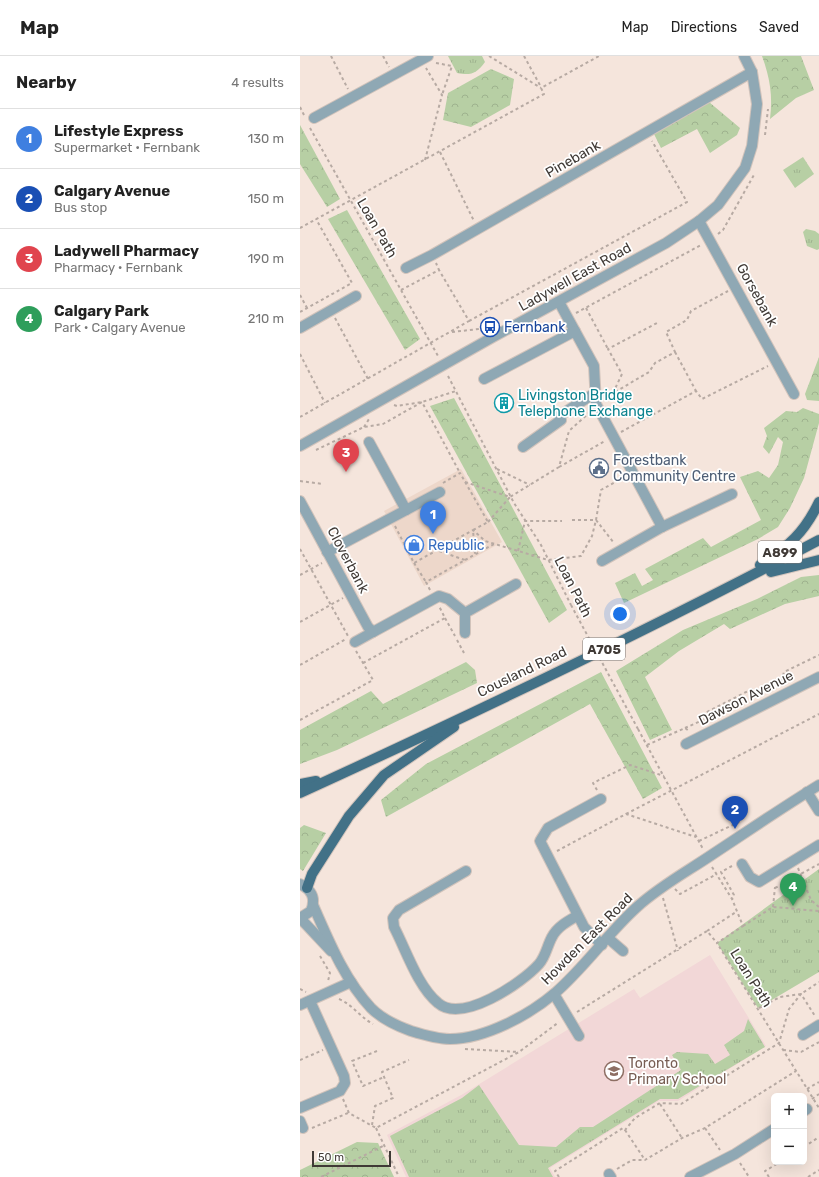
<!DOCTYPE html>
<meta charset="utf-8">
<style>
body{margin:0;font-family:Rubik,sans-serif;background:#f2f2f2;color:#222}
.controls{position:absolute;right:12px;bottom:12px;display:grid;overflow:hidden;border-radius:6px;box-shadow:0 4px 16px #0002}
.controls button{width:36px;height:36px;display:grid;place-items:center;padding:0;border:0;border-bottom:1px solid #e0e0e0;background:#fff;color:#222;font:20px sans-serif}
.scale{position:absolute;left:12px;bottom:10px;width:79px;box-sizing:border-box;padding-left:4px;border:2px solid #403a36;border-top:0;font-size:11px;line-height:14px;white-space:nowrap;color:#403a36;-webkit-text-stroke:3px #fff;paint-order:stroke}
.you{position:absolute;left:320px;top:558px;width:14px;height:14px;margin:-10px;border:3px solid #fff;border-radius:50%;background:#1a73e8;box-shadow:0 0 0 6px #1a73e833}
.badge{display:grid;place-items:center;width:26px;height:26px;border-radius:50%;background:#d93025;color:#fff;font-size:13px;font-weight:700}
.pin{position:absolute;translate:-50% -33px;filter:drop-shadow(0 1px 2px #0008)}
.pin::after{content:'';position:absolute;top:21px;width:14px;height:12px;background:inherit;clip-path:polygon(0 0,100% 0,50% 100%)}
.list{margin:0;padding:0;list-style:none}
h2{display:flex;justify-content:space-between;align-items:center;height:52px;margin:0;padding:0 16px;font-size:17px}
h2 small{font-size:13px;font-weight:400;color:#767676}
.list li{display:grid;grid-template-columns:26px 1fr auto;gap:12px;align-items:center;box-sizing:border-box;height:60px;padding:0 16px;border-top:1px solid #e0e0e0}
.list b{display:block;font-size:15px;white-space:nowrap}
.list p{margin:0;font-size:13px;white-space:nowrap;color:#767676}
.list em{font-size:13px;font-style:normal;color:#767676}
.map{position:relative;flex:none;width:519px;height:1121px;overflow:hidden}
header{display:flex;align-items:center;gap:24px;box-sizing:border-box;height:56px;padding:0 20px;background:#fff;border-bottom:1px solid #e0e0e0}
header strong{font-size:19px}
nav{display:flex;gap:22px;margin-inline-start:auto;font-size:14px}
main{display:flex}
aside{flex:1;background:#fff}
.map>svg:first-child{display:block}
.built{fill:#edd7ca}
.education{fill:#f2d7d7}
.grass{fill:url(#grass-tufts)}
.forest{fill:url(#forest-crowns)}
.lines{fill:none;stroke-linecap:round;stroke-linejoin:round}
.minor-casing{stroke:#d1c3bb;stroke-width:12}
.major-casing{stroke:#d1c3bb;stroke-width:12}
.path{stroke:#b7aaa3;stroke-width:2;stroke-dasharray:3 3;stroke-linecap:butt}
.minor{stroke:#8fa8b4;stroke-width:10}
.major{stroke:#427187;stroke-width:10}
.path-bridge{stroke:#b7aaa3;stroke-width:2;stroke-dasharray:3 3;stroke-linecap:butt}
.labels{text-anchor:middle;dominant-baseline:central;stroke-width:3.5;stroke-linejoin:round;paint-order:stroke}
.shield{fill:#fff;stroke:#797572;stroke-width:1}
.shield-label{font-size:13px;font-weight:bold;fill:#403a36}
.street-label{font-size:14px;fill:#403a36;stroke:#fff}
.transit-label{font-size:14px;fill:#164399;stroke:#fff;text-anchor:start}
.culture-label{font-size:14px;fill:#0d838f;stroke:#fff;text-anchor:start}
.service-label{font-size:14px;fill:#4e5e75;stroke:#fff;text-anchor:start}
.shop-label{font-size:14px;fill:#366cbe;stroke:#fff;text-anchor:start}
.education-label{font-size:14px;fill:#785e54;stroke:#fff;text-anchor:start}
</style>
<header>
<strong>Map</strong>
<nav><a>Map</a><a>Directions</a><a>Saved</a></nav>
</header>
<main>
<aside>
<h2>Nearby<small>4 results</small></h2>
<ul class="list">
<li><span class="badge" style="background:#3f7fe0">1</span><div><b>Lifestyle Express</b><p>Supermarket · Fernbank</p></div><em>130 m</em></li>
<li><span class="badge" style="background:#1a4fb4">2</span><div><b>Calgary Avenue</b><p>Bus stop</p></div><em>150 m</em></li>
<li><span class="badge" style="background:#e0444e">3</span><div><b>Ladywell Pharmacy</b><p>Pharmacy · Fernbank</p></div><em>190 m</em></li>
<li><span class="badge" style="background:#2e9e5b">4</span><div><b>Calgary Park</b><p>Park · Calgary Avenue</p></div><em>210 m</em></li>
</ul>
</aside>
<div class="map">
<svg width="519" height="1121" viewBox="0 0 519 1121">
<defs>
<pattern id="grass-tufts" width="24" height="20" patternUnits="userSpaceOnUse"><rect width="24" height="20" fill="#b7cfa4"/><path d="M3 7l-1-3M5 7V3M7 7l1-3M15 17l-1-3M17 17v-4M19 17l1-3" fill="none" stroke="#9eb28e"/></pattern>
<pattern id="forest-crowns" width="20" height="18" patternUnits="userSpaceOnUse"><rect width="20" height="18" fill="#b7cfa4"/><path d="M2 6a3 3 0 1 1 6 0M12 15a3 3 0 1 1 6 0" fill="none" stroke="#9eb28e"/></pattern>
</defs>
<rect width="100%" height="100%" fill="#f5e5dc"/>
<path class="built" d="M161,413L202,486L124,530L84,455Z"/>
<path class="education" d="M410,899L466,990L378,1045H359L250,1112L255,1121H106L87,1079L163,1038L334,933L340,942Z"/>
<g class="grass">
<path d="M148,0H182L185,6C177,17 171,20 157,17Z"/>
<path d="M503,101L514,118L495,132L483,114Z"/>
<path d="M506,173L515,175L519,178V193L517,194L507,190L503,176Z"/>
<path d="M519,813V916L458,952L417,887Z"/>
<path d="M448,963L465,991L378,1043H360L248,1112L253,1121H109L90,1080L162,1042L179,1029L219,1089L256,1091L280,1071H293L381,1014L372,999L377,996L408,998L415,1008L430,999L424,989L444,975Z"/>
</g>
<g class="forest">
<path d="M462,0H501L514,34L496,42L470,63C473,40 470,22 462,0Z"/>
<path d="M191,13L214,23L210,49L171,71L143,64L148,37Z"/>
<path d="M409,46L440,72L437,79L410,97L397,73L361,92L354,78Z"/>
<path d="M0,69L40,143L27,151L0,108Z"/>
<path d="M47,154L120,283L105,294L28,163Z"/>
<path d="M519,301V345L507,344L505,338Z"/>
<path d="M154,342L267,554L249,567L130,350Z"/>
<path d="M503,352L519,358V367L504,422L490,452L478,471L458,483L324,547L315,527L335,517L342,530L353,524L345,513L403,482L411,491L461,464L440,421L458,415L469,422L478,409L483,386L478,381L469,398L463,391L467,380L464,372L486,355L497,356Z"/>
<path d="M519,519V540L485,548L430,573L424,568L379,595L345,621L372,674L350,684L316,615L383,574L457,543L501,521Z"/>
<path d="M166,606L175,614L177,627L37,694L0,708V674L71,635L83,648Z"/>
<path d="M301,616L362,732L343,743L290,648L86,761L81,744L126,708Z"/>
<path d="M4,769L26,777L3,815L0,813V772Z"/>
<path d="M57,1086L78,1087L94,1121H0V1114Z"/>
</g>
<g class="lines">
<g class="minor-casing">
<g id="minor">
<path d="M14,62L128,0"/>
<path d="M399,165L494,338"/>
<path d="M106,212L132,199L452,16"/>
<path d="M259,246L294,310L296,348L362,471"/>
<path d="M0,272L56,240"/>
<path d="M184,323L275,275"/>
<path d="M69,386L106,454"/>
<path d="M0,390L193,281L366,187L399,165L418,149L445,112L452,90L457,48L452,16L444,0"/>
<path d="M223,391L261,364L259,360L295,337"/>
<path d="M0,445L68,571L73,576L139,540L148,543L165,557L216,528"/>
<path d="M27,496L140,436"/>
<path d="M302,505L362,471L432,438"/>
<path d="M165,577V557"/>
<path d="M55,586L73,576"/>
<path d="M386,688L519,621"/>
<path d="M507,736L519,755"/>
<path d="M301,743L248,772L240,785L284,871L302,889"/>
<path d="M442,808L450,821L459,826L519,789"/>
<path d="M166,815L99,854L93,862L94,871C106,894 118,931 138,947C162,968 222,927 239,908C246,900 247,890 252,881C257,871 268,865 277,860"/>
<path d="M0,828C12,834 16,842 11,855L0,862"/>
<path d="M13,849C29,885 44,923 71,952C82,963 97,970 111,975C124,979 137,983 150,983C185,983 229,959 255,937C285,911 308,877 337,851C360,830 388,815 413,798C448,775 483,751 519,729"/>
<path d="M0,862L31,895"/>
<path d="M308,882L323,895"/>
<path d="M254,938L279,980"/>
<path d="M0,949L51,926"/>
<path d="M503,979L519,969"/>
<path d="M0,1052L40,1035L45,1027L44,1020L10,945"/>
<path d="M504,1055L507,1053"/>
<path d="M0,1065L3,1072"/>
<path d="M309,1118L311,1121"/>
<path d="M390,1121L435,1098L474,1073"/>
</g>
</g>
<g class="major-casing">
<g id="major">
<path d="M460,509C489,490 504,477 519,446"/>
<path d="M471,516L519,504"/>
<path d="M0,728L16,725"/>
<path d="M0,737C175,657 349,574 519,484"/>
<path d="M7,832L12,818L49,760L84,719L154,671"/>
</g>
</g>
<g class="path">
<path d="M31,0L48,33"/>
<path d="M83,0L89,11"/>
<path d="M189,0L241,32"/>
<path d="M224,0L241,31"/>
<path d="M136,7L152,10L142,39"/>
<path d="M0,51L4,59"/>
<path d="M10,72L138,300"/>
<path d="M465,79L468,53"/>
<path d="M140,96L174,165"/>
<path d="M125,104L142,39L126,12"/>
<path d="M0,172L244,38L241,32L299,0"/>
<path d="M418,178L423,174L455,117"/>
<path d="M101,234L139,214L136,207"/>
<path d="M0,239L7,252"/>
<path d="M286,252L308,293"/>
<path d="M0,256L52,227L16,163"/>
<path d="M276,257L401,189"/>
<path d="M35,262L68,323"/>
<path d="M169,265L387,146L352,85"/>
<path d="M152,276L188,272"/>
<path d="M375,296L396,335"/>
<path d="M0,298L25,347"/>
<path d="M148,320L214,447L241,489L271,549"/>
<path d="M313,337L322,318L308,293L357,267"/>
<path d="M305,342L349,316L355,307L375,296L366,276L387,264L391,255L428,235"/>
<path d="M94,349L97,350L122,346L156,335"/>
<path d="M0,361L169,265L139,214"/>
<path d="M64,371L69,363"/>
<path d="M321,376L396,335L402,343L468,310"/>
<path d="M16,394L64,371L83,368L122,346L160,417"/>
<path d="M259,411L305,385"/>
<path d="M197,413L230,429"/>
<path d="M0,425L23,428"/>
<path d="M165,426L210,441L259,411L269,375L289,357"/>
<path d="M143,427L160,417L188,466L173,474L175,498"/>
<path d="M272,464H296L301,434L324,421"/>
<path d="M296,464L314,487"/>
<path d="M188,466L210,441"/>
<path d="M95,470L114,507L173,474L185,485L248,504L281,500L292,480L296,464"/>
<path d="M0,493L48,580"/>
<path d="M218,495L225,465H262"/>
<path d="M165,504L194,488"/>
<path d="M114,507L126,526"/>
<path d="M0,519L22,507"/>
<path d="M130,534L126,526L165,504L136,494"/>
<path d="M145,562L155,580"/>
<path d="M0,566L43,542"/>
<path d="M157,584L164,597"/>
<path d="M63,607L145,562L139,550"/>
<path d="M0,609L46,583"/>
<path d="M0,664L73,624L56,595"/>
<path d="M385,672L405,663V657L452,633L460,637L481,626L484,616L519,599"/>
<path d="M338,673L403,793"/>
<path d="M347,689L385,672L389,675"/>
<path d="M297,734L293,727L330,709L364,720"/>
<path d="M326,758L519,658"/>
<path d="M399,785L439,766L441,767"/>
<path d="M257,795L326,758L396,781"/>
<path d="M432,810L421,816L434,839L432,843"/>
<path d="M412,811L432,843L443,870L417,887L519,1052"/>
<path d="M498,812L511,844L519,851"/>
<path d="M475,832L519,808"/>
<path d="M375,833L380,838L417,818"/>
<path d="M363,842L378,895"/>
<path d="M473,851L475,831"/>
<path d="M443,870L473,851L519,855"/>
<path d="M407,875L436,856"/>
<path d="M20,900L30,917L28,925"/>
<path d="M0,933L6,936"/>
<path d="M39,943C53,949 60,961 73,968"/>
<path d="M459,952L480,941L501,938L519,926"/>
<path d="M277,956L407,875L417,887"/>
<path d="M165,993L219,996"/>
<path d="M483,994L501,996L519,986"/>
<path d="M77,995L52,1005L63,1030L84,1021"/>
<path d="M0,1004L23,994"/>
<path d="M507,1033L519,1026"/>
<path d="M43,1043L49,1057L76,1072L219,996L259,966"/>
<path d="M512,1043L519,1038"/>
<path d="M360,1048L382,1082"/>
<path d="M72,1069L75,1050L93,1042L82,1016L109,1004"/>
<path d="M12,1072L48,1057"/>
<path d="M76,1072L99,1121"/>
<path d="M405,1072L420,1094"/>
<path d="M325,1074L345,1104"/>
<path d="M504,1091L519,1081"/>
<path d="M440,1107L449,1121"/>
<path d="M317,1113L332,1104H345L382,1082L405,1072L496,1015"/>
<path d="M21,1121L83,1090"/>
<path d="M259,1121L255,1115L323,1072L325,1074L335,1062L360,1047L381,1048L479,987L489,953L501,938L515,960"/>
<path d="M469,1121L465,1115L480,1106"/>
<path d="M508,1121L519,1114"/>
</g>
<use href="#minor" class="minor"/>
<use href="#major" class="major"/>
<path class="path-bridge" d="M271,549L338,673"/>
</g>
<defs>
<g id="bus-ring" transform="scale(1)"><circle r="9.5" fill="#fff" stroke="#1a4fb4" stroke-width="1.5"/><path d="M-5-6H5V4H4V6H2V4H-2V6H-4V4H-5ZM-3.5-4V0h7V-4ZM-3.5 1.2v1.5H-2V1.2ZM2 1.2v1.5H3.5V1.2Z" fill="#1a4fb4"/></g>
<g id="building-ring" transform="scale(1)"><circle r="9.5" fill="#fff" stroke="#0f9aa8" stroke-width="1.5"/><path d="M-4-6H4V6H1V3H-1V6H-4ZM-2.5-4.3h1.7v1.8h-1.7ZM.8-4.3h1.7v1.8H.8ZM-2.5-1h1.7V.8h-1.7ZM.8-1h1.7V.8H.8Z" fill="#0f9aa8"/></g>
<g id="civic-ring" transform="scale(1)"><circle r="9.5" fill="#fff" stroke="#5c6f8a" stroke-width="1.5"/><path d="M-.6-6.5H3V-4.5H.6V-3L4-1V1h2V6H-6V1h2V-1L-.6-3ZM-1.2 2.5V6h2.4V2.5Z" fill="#5c6f8a"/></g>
<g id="shop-ring" transform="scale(1)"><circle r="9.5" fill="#fff" stroke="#3f7fe0" stroke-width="1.5"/><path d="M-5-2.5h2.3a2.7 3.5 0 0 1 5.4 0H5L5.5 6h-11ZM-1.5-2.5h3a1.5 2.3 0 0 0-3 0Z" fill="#3f7fe0"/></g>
<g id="school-ring" transform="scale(1)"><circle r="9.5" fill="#fff" stroke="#8d6e63" stroke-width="1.5"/><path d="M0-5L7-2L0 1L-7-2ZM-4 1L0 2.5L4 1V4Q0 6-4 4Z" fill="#8d6e63"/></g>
</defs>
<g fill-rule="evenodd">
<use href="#bus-ring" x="190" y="271"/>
<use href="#building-ring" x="204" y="347"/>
<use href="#civic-ring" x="299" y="412"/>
<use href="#shop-ring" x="114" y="489"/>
<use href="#school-ring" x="314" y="1015"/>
</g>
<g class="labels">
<g class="shield">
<rect x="458" y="485" width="44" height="22" rx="3"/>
<rect x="283" y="582" width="42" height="22" rx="3"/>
</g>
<g class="shield-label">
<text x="480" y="496">A899</text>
<text x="304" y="593">A705</text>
</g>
<g class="street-label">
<text transform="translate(273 103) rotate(-30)">Pinebank</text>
<text transform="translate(77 172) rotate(60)">Loan Path</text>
<text transform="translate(275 221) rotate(-29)">Ladywell East Road</text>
<text transform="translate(457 239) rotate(61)">Gorsebank</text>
<text transform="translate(48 504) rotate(62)">Cloverbank</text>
<text transform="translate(273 531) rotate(63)">Loan Path</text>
<text transform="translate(222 616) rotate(-26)">Cousland Road</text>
<text transform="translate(446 642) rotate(-27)">Dawson Avenue</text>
<text transform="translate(287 883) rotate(-45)">Howden East Road</text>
<text transform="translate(451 922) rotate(58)">Loan Path</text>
</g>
<g class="transit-label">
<text x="204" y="271">Fernbank</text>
</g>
<g class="culture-label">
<text x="218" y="339">Livingston Bridge<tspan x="218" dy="16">Telephone Exchange</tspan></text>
</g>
<g class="service-label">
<text x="313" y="404">Forestbank<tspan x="313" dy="16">Community Centre</tspan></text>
</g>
<g class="shop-label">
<text x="128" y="489">Republic</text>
</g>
<g class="education-label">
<text x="328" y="1007">Toronto<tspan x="328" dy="16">Primary School</tspan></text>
</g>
</g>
</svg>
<div class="controls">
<button>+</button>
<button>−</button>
</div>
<div class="scale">50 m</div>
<div class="you"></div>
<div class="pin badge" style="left:133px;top:478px;background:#3f7fe0">1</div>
<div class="pin badge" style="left:435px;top:773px;background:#1a4fb4">2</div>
<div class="pin badge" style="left:46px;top:416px;background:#e0444e">3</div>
<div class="pin badge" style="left:493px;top:850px;background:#2e9e5b">4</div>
</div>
</main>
